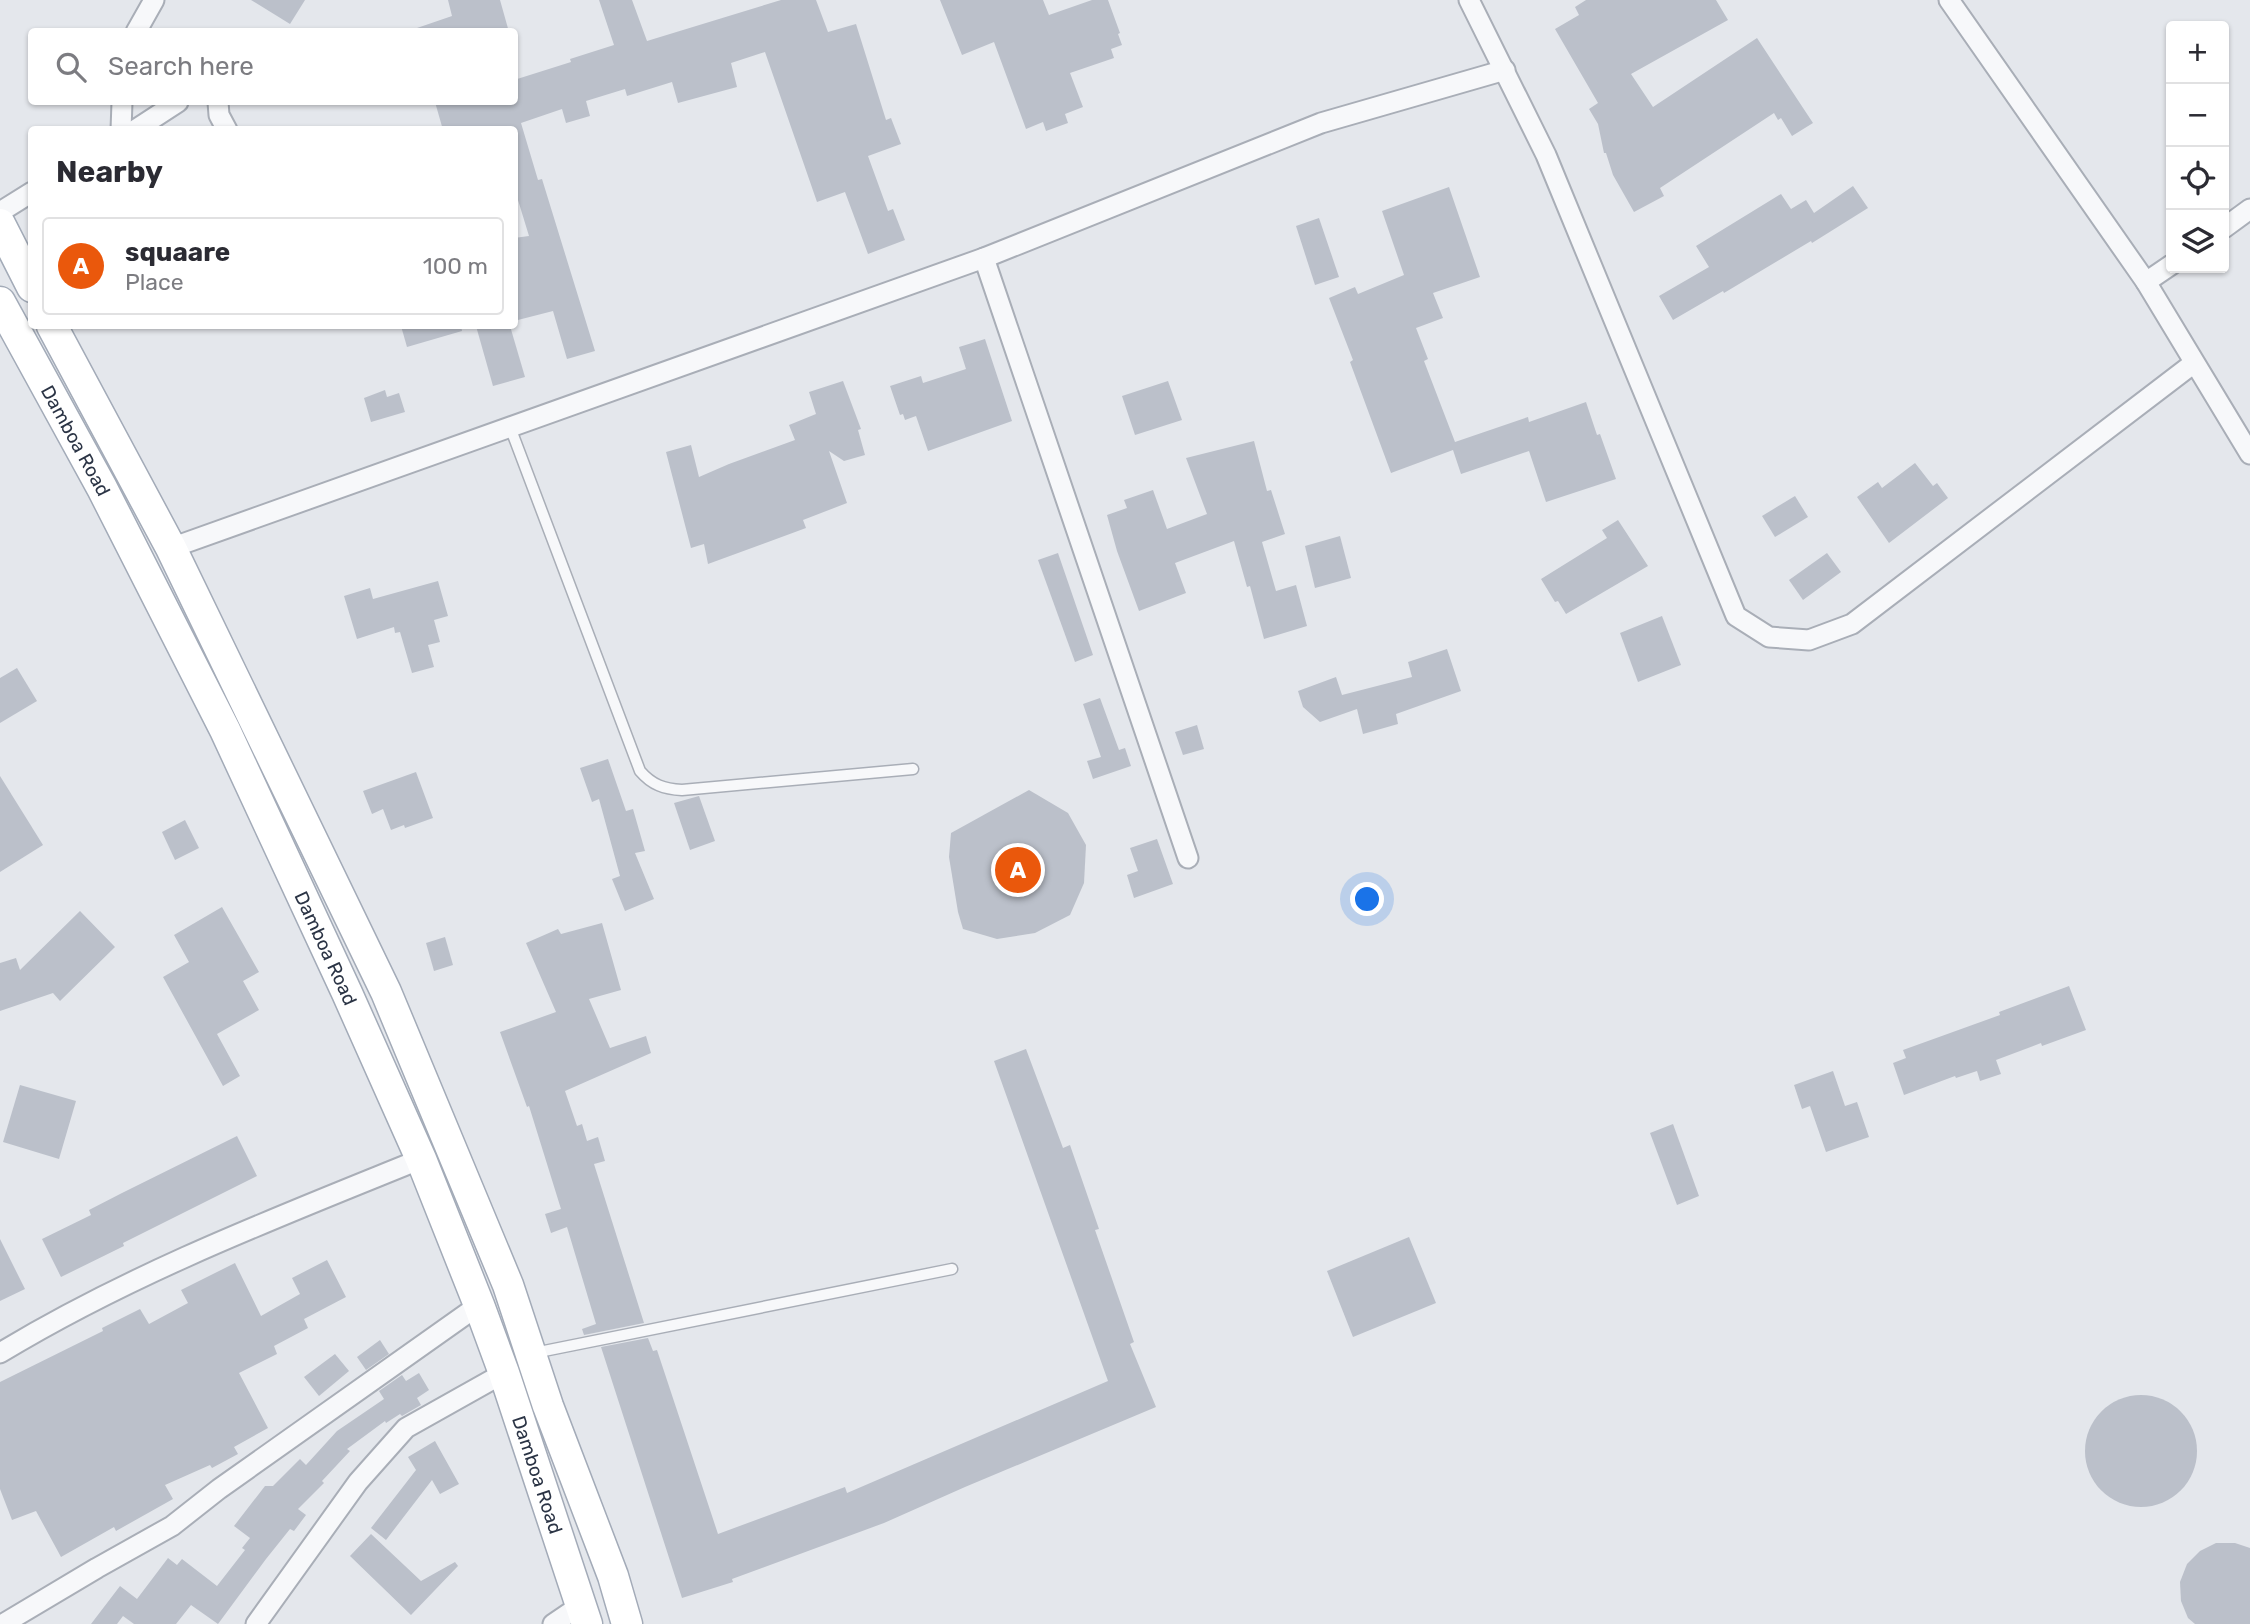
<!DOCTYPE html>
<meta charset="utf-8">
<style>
body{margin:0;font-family:Rubik,sans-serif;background:#f7f7f7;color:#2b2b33}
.controls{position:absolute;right:21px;top:21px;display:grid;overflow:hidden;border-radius:7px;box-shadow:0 2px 5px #0004}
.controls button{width:63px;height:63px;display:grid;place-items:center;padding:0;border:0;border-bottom:2px solid #e1e1e2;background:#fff;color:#2b2b33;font:35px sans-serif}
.you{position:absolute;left:1368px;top:900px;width:24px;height:24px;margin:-18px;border:5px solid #fff;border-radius:50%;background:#1a73e8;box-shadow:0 0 0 10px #1a73e833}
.badge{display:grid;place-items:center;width:46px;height:46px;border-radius:50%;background:#ea580c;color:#fff;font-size:23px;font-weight:700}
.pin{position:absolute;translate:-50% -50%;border:4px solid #fff;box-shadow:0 2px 7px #0006}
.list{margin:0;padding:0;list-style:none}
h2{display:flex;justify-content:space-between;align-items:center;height:91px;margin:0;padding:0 28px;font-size:30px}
h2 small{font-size:23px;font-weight:400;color:#7c7c81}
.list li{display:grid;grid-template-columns:46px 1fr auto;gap:21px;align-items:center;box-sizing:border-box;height:98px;margin:0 14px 14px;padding:0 14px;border:2px solid #e1e1e2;border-radius:7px}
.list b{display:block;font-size:26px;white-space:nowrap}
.list p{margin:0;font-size:23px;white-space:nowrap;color:#7c7c81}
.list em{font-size:23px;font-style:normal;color:#7c7c81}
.icon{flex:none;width:38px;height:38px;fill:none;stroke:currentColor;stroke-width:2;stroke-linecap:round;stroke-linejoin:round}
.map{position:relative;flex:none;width:2250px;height:1624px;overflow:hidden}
.search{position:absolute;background:#fff;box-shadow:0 2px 5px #0004;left:28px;top:28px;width:490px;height:77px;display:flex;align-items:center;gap:18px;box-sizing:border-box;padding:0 24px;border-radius:7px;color:#7c7c81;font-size:26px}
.panel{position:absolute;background:#fff;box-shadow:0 2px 5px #0004;left:28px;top:126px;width:490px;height:203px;border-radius:7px}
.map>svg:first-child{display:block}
.building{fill:#bbc0ca}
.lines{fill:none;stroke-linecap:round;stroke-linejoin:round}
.service-casing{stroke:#a9aeb7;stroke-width:13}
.minor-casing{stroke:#a9aeb7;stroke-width:23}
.primary-casing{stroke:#a3abb8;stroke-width:33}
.service{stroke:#f7f8fa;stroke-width:10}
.minor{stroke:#f7f8fa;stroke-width:19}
.primary{stroke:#fff;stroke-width:30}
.labels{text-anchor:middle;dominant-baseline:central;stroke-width:5;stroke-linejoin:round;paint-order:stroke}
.street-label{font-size:19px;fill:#2b3445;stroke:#f4f6f9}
</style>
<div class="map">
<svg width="2250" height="1624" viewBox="0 0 2250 1624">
<rect width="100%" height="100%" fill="#e4e7ec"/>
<g class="building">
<path d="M251,0H305L290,24Z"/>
<path d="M448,0H500L509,32H417V28L452,16Z"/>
<path d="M599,0H632L647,41L781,0H816L828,32L856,24L886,120L891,118L901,144L868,156L888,211L893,209L905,240L868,254L845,192L817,202L765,52L731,63L737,87L678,103L672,82L627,96L625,89L586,101L590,116L566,123L562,109L521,123L538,180L542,179L595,351L567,359L553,311L514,321V238L529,236L514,187V130H443L435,102H514V80L571,62L570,59L614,45Z"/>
<path d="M940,0H1043L1049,15L1092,0H1108L1120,33L1118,34L1122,45L1111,49L1114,58L1070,73L1083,107L1065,114L1068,123L1046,131L1043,122L1026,129L994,42L962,55Z"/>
<path d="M1586,0H1716L1728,20L1631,74L1653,107L1757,38L1813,123L1792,136L1781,118L1778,120L1774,113L1660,188L1664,196L1634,212L1613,175L1606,153H1604L1598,124L1589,109L1598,103L1555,29L1579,15L1575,7Z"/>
<path d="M1853,186L1868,208L1812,243L1811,241L1724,293L1723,291L1673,320L1659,296L1709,267L1696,246L1781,194L1791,209L1806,200L1814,213Z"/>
<path d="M1449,187L1480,277L1433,293L1443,318L1416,328L1428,359L1424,361L1455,442L1528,417L1529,422L1586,402L1597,435L1600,434L1616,479L1546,502L1529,451L1461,474L1453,450L1391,473L1350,362L1353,360L1329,298L1355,287L1358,294L1404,275L1382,211Z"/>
<path d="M1319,218L1339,277L1315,285L1296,226Z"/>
<path d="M401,326H461L462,331L407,347Z"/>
<path d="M476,326H510L525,377L493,386Z"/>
<path d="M985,339L1012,421L928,451L916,416L905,420L903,414L900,415L890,386L921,376L923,383L966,369L959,347Z"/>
<path d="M843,381L861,429L858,430L865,455L844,461L829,451L847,503L803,520L806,528L708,564L704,544L691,548L666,452L691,445L699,477L729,464L795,440L789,425L816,414L809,392Z"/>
<path d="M1168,381L1182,420L1135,435L1122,396Z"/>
<path d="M385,390L387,397L399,393L405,412L371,422L364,398Z"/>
<path d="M1254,441L1267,491L1271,490L1285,534L1262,542L1276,591L1296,585L1307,626L1264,639L1250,586L1247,587L1234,541L1175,563L1186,593L1139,611L1117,551L1107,515L1127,508L1124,500L1153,490L1167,529L1207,514L1186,458Z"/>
<path d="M1915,463L1933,486L1937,483L1948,498L1889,543L1857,497L1878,482L1882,488Z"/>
<path d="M1795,496L1808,517L1775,537L1762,516Z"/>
<path d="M1618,520L1648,566L1566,614L1558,601L1555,602L1541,579L1607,538L1602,530Z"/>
<path d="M1340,536L1351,578L1315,588L1305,546Z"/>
<path d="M1058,553L1093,655L1075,662L1038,560Z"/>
<path d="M1827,553L1841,572L1803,600L1789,580Z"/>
<path d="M438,581L448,616L434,620L440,642L428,645L434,667L412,673L400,632L395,633L394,627L357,639L344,596L370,588L373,599Z"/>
<path d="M1662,616L1681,665L1638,682L1620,633Z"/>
<path d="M1447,649L1461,691L1396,714L1398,724L1363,734L1357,709L1320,722L1303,707L1298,691L1336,677L1342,695L1412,677L1408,662Z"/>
<path d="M17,668L37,701L0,723V678Z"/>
<path d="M1100,698L1119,750L1125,748L1131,766L1093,779L1087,761L1101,757L1083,704Z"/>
<path d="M1197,725L1204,749L1183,755L1175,732Z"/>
<path d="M608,759L626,811L633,809L645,851L635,853L654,899L625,911L612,879L620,876L599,799L592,802L580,768Z"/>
<path d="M416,772L433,818L405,828L404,825L391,830L383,809L372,814L363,791Z"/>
<path d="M0,776L43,845L0,872Z"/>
<path d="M1029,790L1068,813L1086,845L1084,883L1070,915L1035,933L997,939L963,929L958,912L949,857L951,833Z"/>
<path d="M699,796L715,841L690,850L674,803Z"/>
<path d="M185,820L199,848L175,860L162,832Z"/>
<path d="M1157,839L1173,884L1134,898L1127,875L1138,871L1130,848Z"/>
<path d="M222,907L259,972L243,981L259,1010L217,1034L240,1076L223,1086L163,977L189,962L174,935Z"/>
<path d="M80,911L115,947L60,1001L53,993L0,1011V963L16,958L20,970Z"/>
<path d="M602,923L621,990L589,999L610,1048L646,1036L651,1053L565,1091L577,1126L582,1124L587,1141L598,1137L605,1161L594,1164L644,1323L584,1335L582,1329L596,1324L567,1227L551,1233L545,1214L561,1209L529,1106L527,1107L500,1032L556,1012L526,943L558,929L561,934Z"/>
<path d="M445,937L453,965L434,971L426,943Z"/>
<path d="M2069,986L2086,1030L2042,1046L2041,1043L1996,1060L2001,1074L1980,1081L1977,1071L1956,1078L1955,1076L1904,1095L1893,1063L1906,1058L1903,1050L2000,1015L1999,1012Z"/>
<path d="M1026,1049L1063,1148L1070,1145L1099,1229L1095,1230L1134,1342L1130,1344L1156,1407L965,1487L884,1523L732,1579L733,1582L682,1598L601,1347L648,1338L653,1351L657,1350L718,1534L845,1487L847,1493L1108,1381L994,1061Z"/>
<path d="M1833,1071L1845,1106L1857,1102L1869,1137L1826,1152L1810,1106L1802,1109L1794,1085Z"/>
<path d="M20,1085L76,1101L59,1159L3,1142Z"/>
<path d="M1673,1124L1699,1196L1677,1205L1650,1133Z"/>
<path d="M237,1136L257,1176L123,1243L124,1246L61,1277L42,1239L91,1215L89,1210L122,1193Z"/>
<path d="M1409,1237L1436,1303L1353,1337L1327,1271Z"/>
<path d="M0,1239L25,1289L0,1301Z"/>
<path d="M327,1260L346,1297L304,1319L308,1328L274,1346L277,1354L239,1373L268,1428L234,1447L238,1454L212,1468L210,1465L165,1485L173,1499L116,1531L114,1527L61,1557L36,1511L12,1520L0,1489V1382L103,1331L102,1328L140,1309L149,1324L188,1303L181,1290L235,1263L261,1316L300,1294L292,1278Z"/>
<path d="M380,1340L389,1354L366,1370L357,1357Z"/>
<path d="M335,1354L349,1371L319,1396L304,1377Z"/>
<path d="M419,1373L429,1390L417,1398L421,1405L402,1416L400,1414L386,1423L385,1421L347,1449L350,1451L322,1481L324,1483L298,1509L306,1515L294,1531L290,1529L266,1559L218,1624L191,1605L176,1624H134L123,1616L117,1624H91L120,1586L137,1599L168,1558L177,1565L182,1559L217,1586L245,1550L242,1548L250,1538L234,1526L265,1486H273L300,1459L306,1465L337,1431L384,1399L379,1391L402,1375L406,1381Z"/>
<circle cx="2141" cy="1451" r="56"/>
<path d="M435,1441L459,1484L440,1494L432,1480L386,1540L371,1528L416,1470L408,1457Z"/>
<path d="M371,1534L421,1581L455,1562L458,1566L411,1615L350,1556Z"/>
<path d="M2216,1543H2235L2250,1548V1624H2195L2188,1618L2181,1601L2180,1582L2187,1564L2200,1551Z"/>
</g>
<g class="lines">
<g class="service-casing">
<g id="service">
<path d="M510,427L640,771C652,785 664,789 682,790L913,769"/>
<path d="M534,1353L952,1269"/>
</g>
</g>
<g class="minor-casing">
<g id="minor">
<path d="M1469,0L1546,155L1736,616L1769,637L1809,640L1852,624L2194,363"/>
<path d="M1949,0L2146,282L2250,454"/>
<path d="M136,32L154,0"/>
<path d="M218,102L219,115L227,130"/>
<path d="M121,130L122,102"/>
<path d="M135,130L178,102"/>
<path d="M0,212L32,192"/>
<path d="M2224,228L2250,209"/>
<path d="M984,258L1188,858"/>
<path d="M2146,282L2171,265"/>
<path d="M171,548L984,258L1321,123L1505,70"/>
<path d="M0,1353C132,1273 278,1217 421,1159"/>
<path d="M3,1624L97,1568L172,1526L219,1489L479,1305"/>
<path d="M256,1624L358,1482L406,1428L504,1373"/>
<path d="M553,1624L581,1605"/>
</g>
</g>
<g class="primary-casing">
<g id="primary">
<path d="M0,224L32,287"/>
<path id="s1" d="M0,302L102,488L225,730L347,993L421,1159L479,1305L504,1373L587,1624"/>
<path d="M52,326L171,548L386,992L508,1285L548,1406L613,1576L627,1624"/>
</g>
</g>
<use href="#service" class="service"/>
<use href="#minor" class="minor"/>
<use href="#primary" class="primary"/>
</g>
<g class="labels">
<g class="street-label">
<text stroke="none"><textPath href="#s1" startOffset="158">Damboa Road</textPath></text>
<text stroke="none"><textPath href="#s1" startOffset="724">Damboa Road</textPath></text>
<text stroke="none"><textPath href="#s1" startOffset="1292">Damboa Road</textPath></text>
</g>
</g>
</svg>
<div class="controls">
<button>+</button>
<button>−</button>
<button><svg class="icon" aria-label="locate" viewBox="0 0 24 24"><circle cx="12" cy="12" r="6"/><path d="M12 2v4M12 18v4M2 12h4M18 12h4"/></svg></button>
<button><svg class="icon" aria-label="layers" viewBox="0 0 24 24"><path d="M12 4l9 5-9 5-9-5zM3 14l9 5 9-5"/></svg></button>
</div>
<div class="you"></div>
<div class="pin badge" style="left:1018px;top:870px">A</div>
<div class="search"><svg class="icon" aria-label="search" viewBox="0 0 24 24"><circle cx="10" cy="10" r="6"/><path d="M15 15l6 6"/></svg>Search here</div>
<section class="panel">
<h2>Nearby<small></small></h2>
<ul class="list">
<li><span class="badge">A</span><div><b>squaare</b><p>Place</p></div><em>100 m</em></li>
</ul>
</section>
</div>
